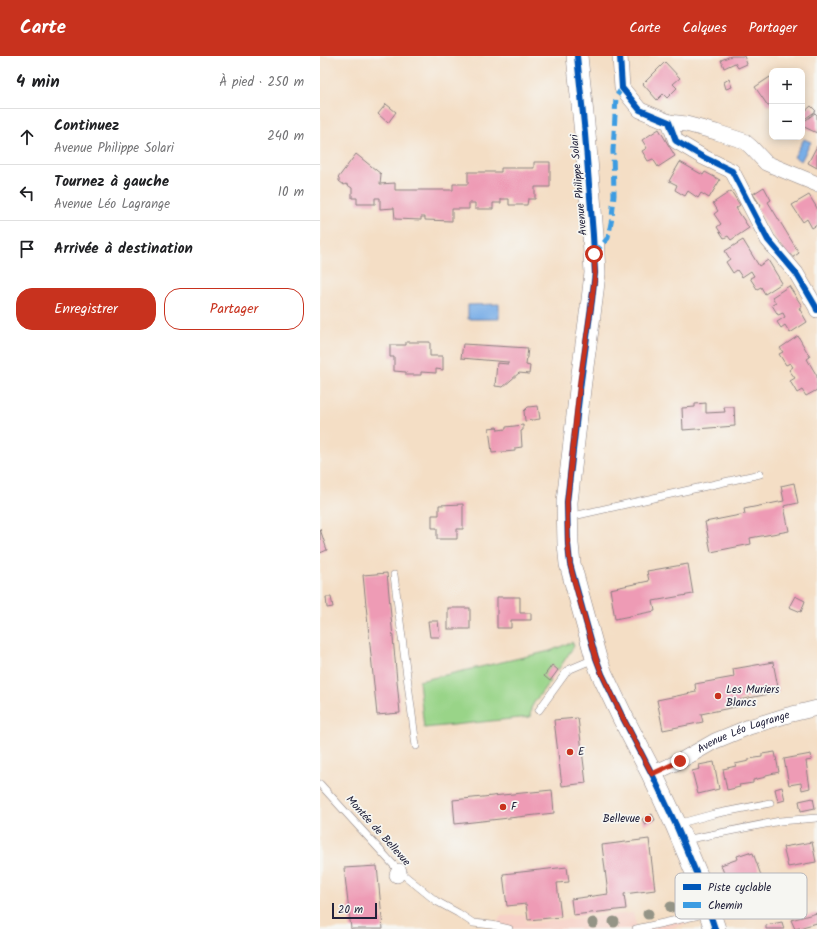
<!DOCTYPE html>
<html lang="fr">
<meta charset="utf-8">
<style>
body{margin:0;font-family:Kalam,sans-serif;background:#f2f2f2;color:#202124}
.controls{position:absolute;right:12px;top:12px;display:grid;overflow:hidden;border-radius:8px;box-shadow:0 2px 10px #0003}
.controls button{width:36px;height:36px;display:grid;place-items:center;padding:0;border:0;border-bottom:1px solid #e0e0e0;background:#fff;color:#202124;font:20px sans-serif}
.scale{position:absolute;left:12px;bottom:10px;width:45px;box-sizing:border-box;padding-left:4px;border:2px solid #22223b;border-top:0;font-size:11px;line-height:14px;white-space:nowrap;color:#22223b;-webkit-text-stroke:3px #f6f6f2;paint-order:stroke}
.stop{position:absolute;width:12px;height:12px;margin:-9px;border:3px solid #c8321e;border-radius:50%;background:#fff}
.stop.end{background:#c8321e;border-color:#fff;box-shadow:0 1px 4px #0008}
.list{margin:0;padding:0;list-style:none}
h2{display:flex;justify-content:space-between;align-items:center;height:52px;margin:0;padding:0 16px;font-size:17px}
h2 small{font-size:13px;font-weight:400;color:#757577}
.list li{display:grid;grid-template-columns:26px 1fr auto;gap:12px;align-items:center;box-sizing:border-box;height:56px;padding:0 16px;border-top:1px solid #e0e0e0}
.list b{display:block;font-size:15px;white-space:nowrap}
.list p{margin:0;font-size:13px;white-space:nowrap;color:#757577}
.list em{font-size:13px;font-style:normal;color:#757577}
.actions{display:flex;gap:8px;padding:12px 16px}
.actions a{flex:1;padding:9px 0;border:1px solid #c8321e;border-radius:16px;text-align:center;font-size:14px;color:#c8321e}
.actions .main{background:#c8321e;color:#fff}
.icon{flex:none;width:22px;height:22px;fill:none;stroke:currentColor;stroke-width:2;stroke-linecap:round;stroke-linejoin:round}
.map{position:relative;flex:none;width:497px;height:873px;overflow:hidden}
header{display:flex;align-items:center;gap:24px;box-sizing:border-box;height:56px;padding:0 20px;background:#c8321e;color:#fff}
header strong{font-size:19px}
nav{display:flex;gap:22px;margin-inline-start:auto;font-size:14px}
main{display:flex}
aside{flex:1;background:#fff}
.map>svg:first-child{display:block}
.built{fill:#f7d1c7}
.green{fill:#99d488;stroke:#5e7b62}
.water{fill:#79aee7;stroke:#4e6891}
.building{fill:#ee9bb5;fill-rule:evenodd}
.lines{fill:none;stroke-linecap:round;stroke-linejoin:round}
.lane-casing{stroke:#8b8080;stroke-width:8}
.street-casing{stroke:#8b8080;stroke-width:16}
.secondary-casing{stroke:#8b8080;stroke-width:22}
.lane{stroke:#fff;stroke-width:7}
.street{stroke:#fff;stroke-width:15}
.secondary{stroke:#fff;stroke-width:21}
.quiet{stroke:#3c9ce2;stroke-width:5;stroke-dasharray:10 5;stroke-linecap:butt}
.cycleway-casing{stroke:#f6f6f2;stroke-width:8}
.cycleway{stroke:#0057b8;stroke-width:6}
.tree{fill:#949486}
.route{stroke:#c8321e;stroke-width:5}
.poi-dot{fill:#c8321e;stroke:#f6f6f2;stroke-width:1.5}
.labels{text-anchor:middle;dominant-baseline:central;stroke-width:3.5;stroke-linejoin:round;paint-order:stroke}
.street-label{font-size:11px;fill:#22223b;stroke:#f6f6f2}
.poi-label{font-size:11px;fill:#22223b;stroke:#f6f6f2;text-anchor:start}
.key{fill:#f6f6f2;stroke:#b6b6bb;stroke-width:1}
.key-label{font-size:11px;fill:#22223b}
</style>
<header>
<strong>Carte</strong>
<nav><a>Carte</a><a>Calques</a><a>Partager</a></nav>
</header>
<main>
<aside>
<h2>4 min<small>À pied · 250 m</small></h2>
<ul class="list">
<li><svg class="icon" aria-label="ahead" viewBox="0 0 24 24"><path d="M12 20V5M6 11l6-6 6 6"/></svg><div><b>Continuez</b><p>Avenue Philippe Solari</p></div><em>240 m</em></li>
<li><svg class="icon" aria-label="left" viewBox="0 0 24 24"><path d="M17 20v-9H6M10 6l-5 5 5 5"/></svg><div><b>Tournez à gauche</b><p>Avenue Léo Lagrange</p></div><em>10 m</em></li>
<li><svg class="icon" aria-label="arrive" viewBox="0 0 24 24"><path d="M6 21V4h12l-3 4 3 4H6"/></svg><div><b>Arrivée à destination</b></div></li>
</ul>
<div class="actions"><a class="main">Enregistrer</a><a>Partager</a></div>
</aside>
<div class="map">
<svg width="497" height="873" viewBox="0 0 497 873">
<rect width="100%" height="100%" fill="#f6f6f2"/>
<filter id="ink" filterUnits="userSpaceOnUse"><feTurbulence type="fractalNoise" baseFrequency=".025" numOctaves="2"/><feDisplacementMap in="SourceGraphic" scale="8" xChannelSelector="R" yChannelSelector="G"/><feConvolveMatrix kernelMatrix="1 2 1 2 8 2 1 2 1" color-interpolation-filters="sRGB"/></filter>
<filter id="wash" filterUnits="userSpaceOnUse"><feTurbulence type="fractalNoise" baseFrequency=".012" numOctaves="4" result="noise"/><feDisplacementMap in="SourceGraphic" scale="16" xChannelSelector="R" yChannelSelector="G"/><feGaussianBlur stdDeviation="0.9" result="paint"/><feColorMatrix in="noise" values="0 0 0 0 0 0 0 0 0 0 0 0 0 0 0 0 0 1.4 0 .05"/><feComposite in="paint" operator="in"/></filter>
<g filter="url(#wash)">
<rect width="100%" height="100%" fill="#f4dec5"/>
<path class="built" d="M313,857L317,872L374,857L377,864L348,873H175L180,860L207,859L206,867Z"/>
<path class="green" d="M252,586L254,590L238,614L232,609L225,620L230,625L215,645L211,652L210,661L104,672L99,625L230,595Z"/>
<g class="water">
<path d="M484,83L491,86L481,105L474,101Z"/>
<path d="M179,248V263H148V249Z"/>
</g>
<g id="blocks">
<g class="building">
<path d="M411,0H424L427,8L418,12L415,7L404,12L401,4Z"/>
<path d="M345,6L360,22L353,28L357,32L347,42L343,38L337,44L323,28Z"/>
<path d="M450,21L452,24V48L448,50L435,31Z"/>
<path d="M409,23L412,31L406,33L404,26Z"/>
<path d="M66,48L76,56L68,67L58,58Z"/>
<path d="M491,50L496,55L483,64L482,62V58Z"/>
<path d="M495,57L497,59V77L482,70V67Z"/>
<path d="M339,73L355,100L338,111L333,103L328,105L322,95L327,92L322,84Z"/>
<path d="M497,90V112L488,107Z"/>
<path d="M36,98L61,118L60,128L75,127V134H133V128H148V116H181V112H214V106H230V131H215V143H208L207,149H189V143H181V147H173V153H155V147H149V153H132V165L105,164V161H101V164L75,163L74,152L60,153V142H55V148H37V142H32V132L26,128L24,129L19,125V123L18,122Z"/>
<path d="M360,106L383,119L385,116L400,124L389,142L381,137L378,142L368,135L365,140L355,134L357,129L349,125Z"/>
<path d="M444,131L451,144L448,146L479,197L469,204L437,152L441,150L433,138Z"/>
<path d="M411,135L420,149L416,152L429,172L411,184L408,180L404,182L397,171L401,168L394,158L398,155L393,147Z"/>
<path d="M489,139L497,152V169L492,172L487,163L483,166L472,149Z"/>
<path d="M423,184L439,210L448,204L462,227L445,238L441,231L437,233L430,222L434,220L431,215L422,221L417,214L413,217L406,206L410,203L405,195Z"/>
<path d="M469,230L482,250L479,252L487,266L470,277L465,269L461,272L457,266L465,261L463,257L458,259L452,249L456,247L452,241Z"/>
<path d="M478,280L490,301L487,303L497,320V334L486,340L482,334L477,337L470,325L475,322L469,314L473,311L470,307L466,309L459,298L463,296L460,292Z"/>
<path d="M86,286H110V300H123V314L116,313V317L101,316V319H86V316L74,315V301H70V289H86Z"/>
<path d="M143,288L208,292L206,309L210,310L209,318L199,317L183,331L175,330L177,307L188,308V306L141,302Z"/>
<path d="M386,347V357L405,356L404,351H414L415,370L363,374L362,352L375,351V348Z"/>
<path d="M218,350L220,363L205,365L204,355L208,351Z"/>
<path d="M203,369V374L201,375L202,391L195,392V395L172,397L169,372L177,371L178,374L186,373V371Z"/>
<path d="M474,427L478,447L464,450L469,475L430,482L431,488L391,496L385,466L425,458L424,453L464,445L461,430Z"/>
<path d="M143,448V473H137V483H117V472H112V459H119V449Z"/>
<path d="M0,473L7,494L0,497Z"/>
<path d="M368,508L373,538L333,545L335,555L295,563L290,533L329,525L327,515Z"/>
<path d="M67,517L80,657L57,659L43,519Z"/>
<path d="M475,540L485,545L481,556L469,551Z"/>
<path d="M6,541H11L13,551L7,552Z"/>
<path d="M177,541H200V557H211V564H191V572H177Z"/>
<rect x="128" y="552" width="22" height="21"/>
<path d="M108,565H118L120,581H110Z"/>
<path d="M453,606L459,636L419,644L420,650L381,658L383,666L343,674L337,644L376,636L375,628L414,621L413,613Z"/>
<path d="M232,609L238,614L230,625L224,620Z"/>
<path d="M258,662L266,727L242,730L234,664Z"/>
<path d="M455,696L459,716L446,719V721L433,724V727L419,729L420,731L407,734L403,713L416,710L415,708L429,705V703L442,701V698Z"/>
<path d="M491,698L492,704L486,705L490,732L482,734L481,727L469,729L464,703Z"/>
<path d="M394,706L399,733L378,738L372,715L380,713L379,709Z"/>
<path d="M462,731L465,744L458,746L455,733Z"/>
<path d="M232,734L234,757L135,768L133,744Z"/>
<path d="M493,742L495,752L481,755L479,745Z"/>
<path d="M332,758L335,764L325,769L322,763Z"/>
<path d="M329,783L335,834L304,838L306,853L253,859L251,843L288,838L282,789Z"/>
<path d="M492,786L496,806L468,811L463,791Z"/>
<path d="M429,796L430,798L433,797L443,825H442L445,834L416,845L413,836L411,837L401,809L418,803L417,800ZM430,823L432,829L423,833L420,826Z"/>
<path d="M57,810L63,873H31L24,812Z"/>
<path d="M247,811L249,826L237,827L241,861L208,864L206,848L187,850L183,818Z"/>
<path d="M497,857V867L475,873L471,864Z"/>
<path d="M462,866L464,873H446V869Z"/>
</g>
</g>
</g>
<g filter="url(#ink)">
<use href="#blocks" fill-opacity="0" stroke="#8b8080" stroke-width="1"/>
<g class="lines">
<g class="lane-casing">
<g id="lane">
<path d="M249,461L440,418"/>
<path d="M74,519L96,690"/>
<path d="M219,654L248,614L274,603"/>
<path d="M0,728L79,815L116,845L138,857L153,867L172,869L189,873"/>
<path d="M357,768L394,758L450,747"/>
<path d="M365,784L460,765L497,762"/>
<path d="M316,873L375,860L387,857"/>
</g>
</g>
<g class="street-casing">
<g id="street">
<path d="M300,0L302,32L320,54L349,66L356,85L383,101L412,115L448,184L476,217L496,251L497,254"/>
<path d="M349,66L366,68L396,76L424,85L431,91L446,107L497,128"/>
<path id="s1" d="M332,718L360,705L395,685L429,671L468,659L497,652"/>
<path d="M77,819L79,815"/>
</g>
</g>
<g class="secondary-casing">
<path id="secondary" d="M257,0L265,78L273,179L275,217L272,244L261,325L247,446L248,488L250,508L276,602L282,618L303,662L332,718L356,769L377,819L395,873"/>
</g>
<use href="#lane" class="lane"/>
<use href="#street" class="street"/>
<use href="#secondary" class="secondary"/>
<path class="quiet" d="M274,198L288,182L292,162L294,139L293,95L296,41L302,32"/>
<g class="cycleway-casing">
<g id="cycleway">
<path d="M257,0L265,78L273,179L275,217L272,244L261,325L247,446L248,488L250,508L276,602L282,618L303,662L332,718L356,769L377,819L395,873"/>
<path d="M300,0L302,32L320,54L349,66L356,85L383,101L412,115L448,184L476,217L496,251L497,254"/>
</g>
</g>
<use href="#cycleway" class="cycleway"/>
</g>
<g class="tree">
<circle cx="351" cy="851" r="5.5"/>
<circle cx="328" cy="858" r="5.5"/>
<circle cx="294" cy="866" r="5.5"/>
<circle cx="273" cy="867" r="5.5"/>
</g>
</g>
<g class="lines" filter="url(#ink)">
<path class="route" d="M274,198L275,217L272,244L260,325L247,446L248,488L250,508L254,524L276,602L282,618L303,662L332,718L360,705"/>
</g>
<g class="poi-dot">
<circle cx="398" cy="640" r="4"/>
<circle cx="250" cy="696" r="4"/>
<circle cx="183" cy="751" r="4"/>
<circle cx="328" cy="763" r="4"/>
</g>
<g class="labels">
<g class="street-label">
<text transform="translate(259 129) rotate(-95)">Avenue Philippe Solari</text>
<text stroke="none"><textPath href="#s1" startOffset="101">Avenue Léo Lagrange</textPath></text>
<text transform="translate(58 775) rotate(48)">Montée de Bellevue</text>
</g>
<g class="poi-label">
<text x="406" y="634">Les Muriers<tspan x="406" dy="13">Blancs</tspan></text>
<text x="258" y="696">E</text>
<text x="191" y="751">F</text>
<text x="320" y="763" text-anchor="end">Bellevue</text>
</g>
</g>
<rect x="355" y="817" width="132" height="46" rx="6" class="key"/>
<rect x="363" y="828" width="18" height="6" fill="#0057b8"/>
<rect x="363" y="846" width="18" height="6" fill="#3c9ce2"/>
<g class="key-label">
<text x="388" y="835">Piste cyclable</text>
<text x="388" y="853">Chemin</text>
</g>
</svg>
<div class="controls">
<button>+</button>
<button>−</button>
</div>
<div class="scale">20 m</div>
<div class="stop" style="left:274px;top:198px"></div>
<div class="stop end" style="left:360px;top:705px"></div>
</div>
</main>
